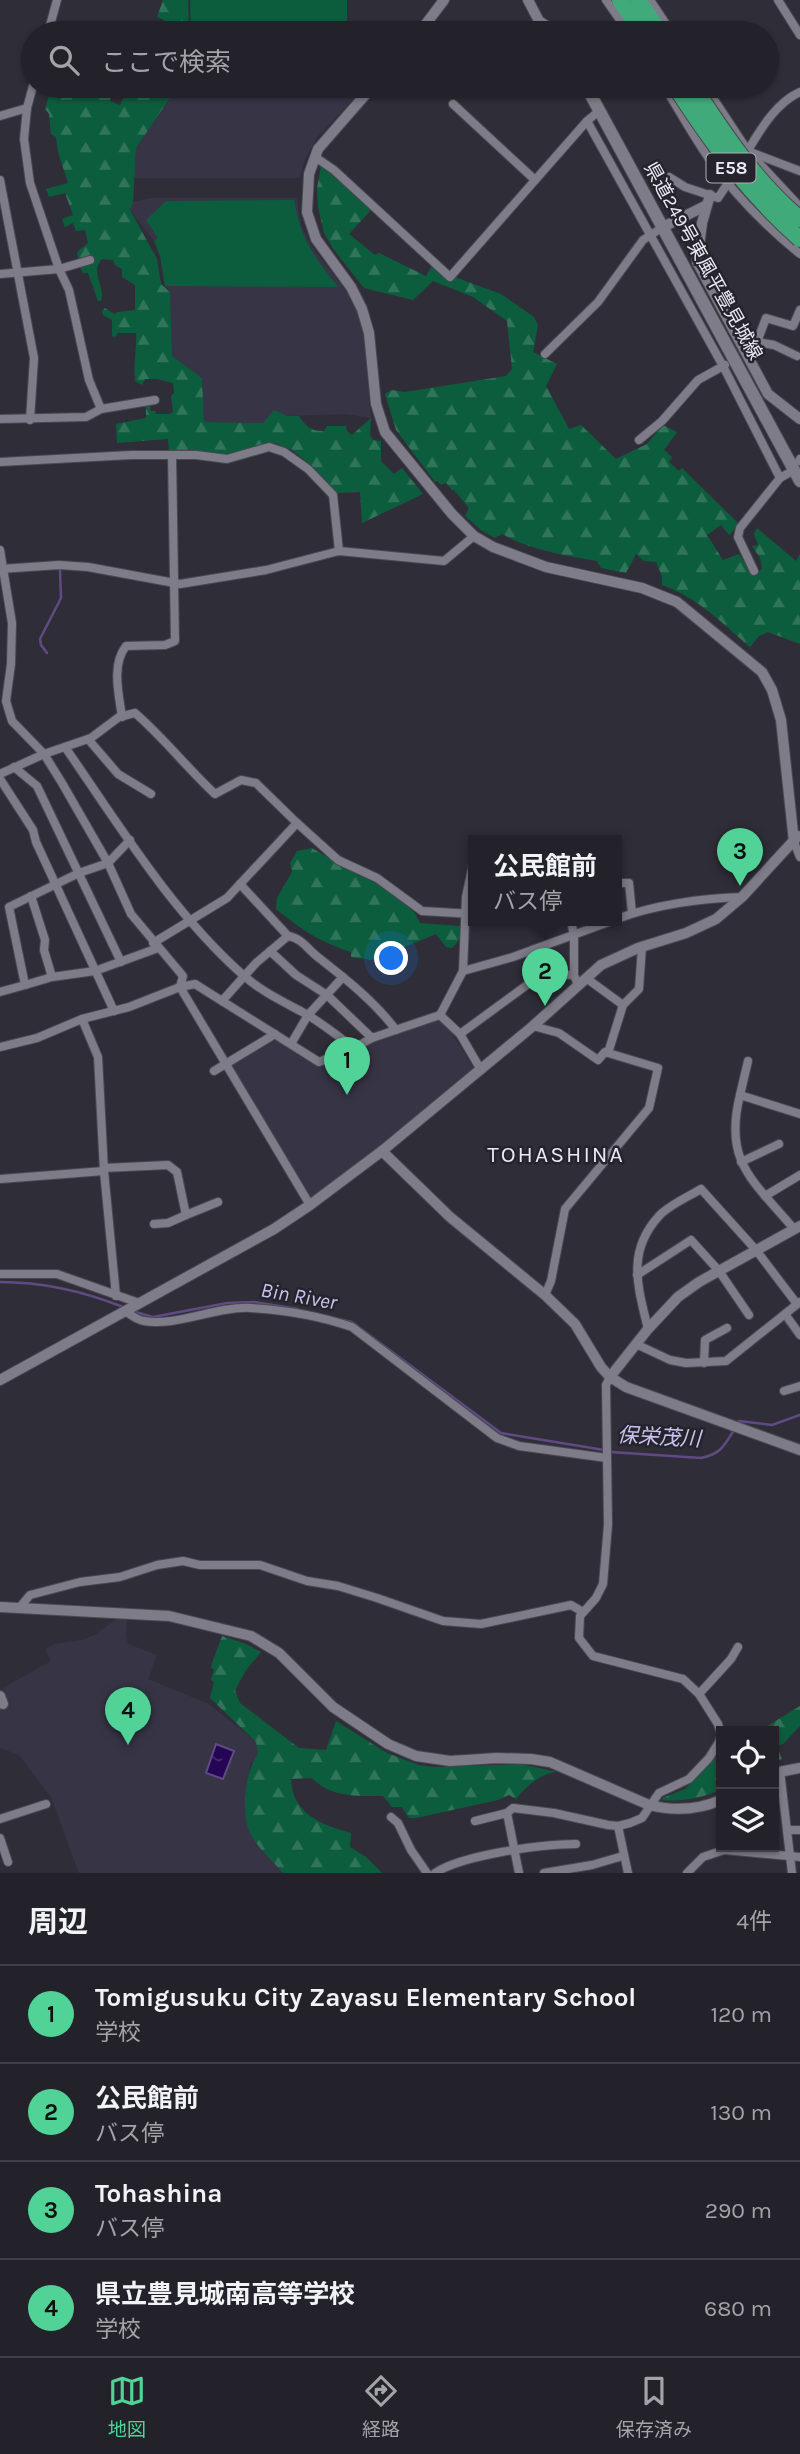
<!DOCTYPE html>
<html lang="ja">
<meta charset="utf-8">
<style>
body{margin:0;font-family:Karla,"Noto Sans JP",sans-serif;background:#2f2f36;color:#f1f3f6}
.controls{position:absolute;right:21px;bottom:21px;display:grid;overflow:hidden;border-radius:0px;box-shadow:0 2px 5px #0004}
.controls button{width:63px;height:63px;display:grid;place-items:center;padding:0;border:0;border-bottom:2px solid #403f47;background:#23222a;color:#f1f3f6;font:35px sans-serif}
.you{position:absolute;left:392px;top:959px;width:24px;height:24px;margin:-18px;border:5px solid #fff;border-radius:50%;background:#1a73e8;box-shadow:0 0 0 10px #1a73e833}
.badge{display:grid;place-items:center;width:46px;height:46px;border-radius:50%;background:#51d398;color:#111;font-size:23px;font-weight:700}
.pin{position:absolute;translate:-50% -58px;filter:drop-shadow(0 2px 4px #0008)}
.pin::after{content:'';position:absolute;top:37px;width:24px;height:21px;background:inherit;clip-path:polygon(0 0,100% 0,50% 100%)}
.popup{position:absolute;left:468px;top:835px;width:154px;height:91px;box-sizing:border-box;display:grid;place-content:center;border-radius:0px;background:#23222a;filter:drop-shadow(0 2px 5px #0005);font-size:23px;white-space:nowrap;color:#a3a4a8}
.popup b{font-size:26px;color:#f1f3f6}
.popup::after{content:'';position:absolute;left:50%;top:100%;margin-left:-14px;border:14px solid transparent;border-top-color:#23222a}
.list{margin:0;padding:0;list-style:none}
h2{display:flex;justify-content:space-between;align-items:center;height:91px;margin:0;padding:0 28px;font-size:30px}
h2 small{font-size:23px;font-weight:400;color:#a3a4a8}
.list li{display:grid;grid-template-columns:46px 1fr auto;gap:21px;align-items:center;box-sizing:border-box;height:98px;padding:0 28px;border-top:2px solid #403f47}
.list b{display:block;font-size:26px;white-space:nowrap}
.list p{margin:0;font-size:23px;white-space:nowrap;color:#a3a4a8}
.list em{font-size:23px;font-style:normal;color:#a3a4a8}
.icon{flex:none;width:38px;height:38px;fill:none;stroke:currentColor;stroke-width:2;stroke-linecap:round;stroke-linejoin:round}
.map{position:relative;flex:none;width:800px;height:1873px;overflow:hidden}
.search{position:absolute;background:#23222a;box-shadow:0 2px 5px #0004;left:21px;right:21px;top:21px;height:77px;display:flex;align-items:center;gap:18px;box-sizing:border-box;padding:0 24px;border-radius:38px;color:#a3a4a8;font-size:26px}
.sheet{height:483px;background:#23222a}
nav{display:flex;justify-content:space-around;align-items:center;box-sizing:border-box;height:98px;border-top:2px solid #403f47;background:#23222a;font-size:19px;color:#a3a4a8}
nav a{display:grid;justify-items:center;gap:4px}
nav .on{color:#51d398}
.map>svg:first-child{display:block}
.built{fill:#373545}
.forest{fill:url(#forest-firs)}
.park{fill:#0c5d3d}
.water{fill:url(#water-ripples);stroke:#604a84;stroke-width:2}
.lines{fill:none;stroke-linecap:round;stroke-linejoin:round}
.stream{stroke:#604a84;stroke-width:2.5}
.minor-casing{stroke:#4a4951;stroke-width:10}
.tertiary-casing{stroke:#4a4951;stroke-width:12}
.secondary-casing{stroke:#4a4951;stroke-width:14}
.motorway-casing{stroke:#4a4951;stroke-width:18}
.minor{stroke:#7d7c88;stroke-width:8}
.tertiary{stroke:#7d7c88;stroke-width:10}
.secondary{stroke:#7d7c88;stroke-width:12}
.motorway{stroke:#41aa7a;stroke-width:16}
.motorway-bridge-casing{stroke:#4a4951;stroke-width:18;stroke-linecap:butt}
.motorway-bridge{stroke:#41aa7a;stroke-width:16}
.labels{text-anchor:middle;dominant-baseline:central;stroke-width:5;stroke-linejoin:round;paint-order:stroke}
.shield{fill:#25242d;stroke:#afafb6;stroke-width:2}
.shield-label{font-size:18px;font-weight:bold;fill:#eaeaf0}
.street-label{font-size:19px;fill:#eaeaf0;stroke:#25242d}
.water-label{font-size:21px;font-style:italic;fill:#c9c3f0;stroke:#25242d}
.quarter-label{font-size:23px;letter-spacing:2px;fill:#eaeaf0;stroke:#25242d}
</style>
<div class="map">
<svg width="800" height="1873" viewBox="0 0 800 1873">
<defs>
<pattern id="forest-firs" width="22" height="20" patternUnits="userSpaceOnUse" patternTransform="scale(1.75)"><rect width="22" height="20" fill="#0c5d3d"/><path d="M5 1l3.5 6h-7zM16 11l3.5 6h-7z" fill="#307459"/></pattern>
<pattern id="water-ripples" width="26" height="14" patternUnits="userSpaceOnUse" patternTransform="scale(1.75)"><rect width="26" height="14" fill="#250556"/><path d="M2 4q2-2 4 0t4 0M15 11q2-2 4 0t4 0" fill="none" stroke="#452a6f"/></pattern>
</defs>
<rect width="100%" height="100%" fill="#2f2e38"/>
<g class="built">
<path d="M178,86H366L317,137L305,159L300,178H134L136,148Z"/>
<path d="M150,198H297L301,225L311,246L347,291L357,311L363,332L371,418L345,414L287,416L263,423L204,422L202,378L172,356L170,292L165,286L160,256L154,241L130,210L133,202Z"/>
<path d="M434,1019L445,1023L476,1071L312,1199L229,1065L275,1036L319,1064Z"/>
<path d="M118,1618L127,1620L126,1636L128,1644L157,1655L148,1679L209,1704L256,1742L258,1754L250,1765L246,1808L250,1834L283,1873H79L51,1797L19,1755L0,1748V1705L8,1701L3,1688L51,1661L45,1649L55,1644L83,1640L96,1634Z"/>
</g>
<g class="forest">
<path d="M163,0H188L189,33H162L165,25L164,20L157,17Z"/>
<path d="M52,86H71L111,97L110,101L120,105L128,88L132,86H178L136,148L133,202L130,210L157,259L161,284L170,292L172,356L202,378L204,422L263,423L274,410L287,416H299C305,425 311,432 324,431L327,426H346L347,431L352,435L371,418L370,435L373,440L381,441V461L394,474L402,468L423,494L362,523L360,492L337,493L312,466L292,450L274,443L228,455L169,451L168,439L117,443L116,424L146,418V406H150L151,411H155L156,414H169L173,412L171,396L174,393L173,383L157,379H145L142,385L135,381C133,365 137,349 136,333H118L115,337L112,336V320L103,315L102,311L105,308L114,314L118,312L135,310V285L122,277V269L115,265L113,260L102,259C89,272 106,286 101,301H98L88,273H83L80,267L77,252L88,243L85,230L76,231L73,223L65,227L62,219L73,215L65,193L49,197L46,189L68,183L58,152L56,137L51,134L49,114L45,109Z"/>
<path d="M321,166L372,209L349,234L375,255L379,253L426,276L433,264L452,276L501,294L534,317L538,325L533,352L557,364L546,386L569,429L581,425L616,459L647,444L663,425L677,432L664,450L672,457L669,462L679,471L682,468L739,524L729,535L721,525L707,535L723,560L739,554L753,575L762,569L760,558L752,546L758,545L754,534L757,528L796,561L800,554V644L768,632L759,636L750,647C722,623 697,597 662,585V576L656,562L644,561L636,554L626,573L601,568L597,561C564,555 531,550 502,534L495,538L481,530L465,516L469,508L454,490H452L446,483L441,485L437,481L435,482L396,430L385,394L391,390L405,392L506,376L512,369L507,321L473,297L433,281L413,300L364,288L334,250L324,233L318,207L317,188Z"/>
<path d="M312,848L356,874L376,881L414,912L420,923L460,926V939L452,948L446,947L436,934L373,960L351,957V952C320,942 302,930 276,909L277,898L292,872L290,863L297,851Z"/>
<path d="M222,1636L246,1644L261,1652L246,1670L235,1690L240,1703L299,1748L326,1750L336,1721L387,1753L419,1765L435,1767L521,1764L557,1772C540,1773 526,1787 516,1799L509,1795L498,1800L416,1818H409L402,1807H392L383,1796C358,1796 331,1798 312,1778L291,1779C292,1814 322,1825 351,1833L350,1847L366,1857L382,1873H283C273,1861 258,1848 251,1835C240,1815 245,1771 258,1754L256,1742L210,1698L214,1682L211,1680L214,1670L211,1668L212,1663Z"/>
<path d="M800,1706V1726L783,1744L777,1746L782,1759L774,1762V1731H759Z"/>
<path d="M721,1747V1789C703,1798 682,1802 662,1800V1798L685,1789L714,1760Z"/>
</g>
<g class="park">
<path d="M190,0H347V33H191Z"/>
<path d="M294,200C302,242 312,253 338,287L165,286L160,256L154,241L158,238L146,220L166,201Z"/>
</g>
<path class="water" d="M216,1744L234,1751L223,1779L206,1773Z"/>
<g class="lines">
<g class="stream">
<path d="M47,653L41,645L40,639L61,598L60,570"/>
<path d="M0,1282C43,1282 83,1291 123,1307"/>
<path d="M132,1311L153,1317L227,1303L254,1302L298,1309"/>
<path d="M304,1311L352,1322L501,1433L604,1450"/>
<path d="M737,1424L739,1421L772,1425L800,1415"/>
<path d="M611,1452L701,1458C721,1454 724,1446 734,1430"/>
</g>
<g class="minor-casing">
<g id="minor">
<path d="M606,0L629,33"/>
<path d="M650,0L672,33"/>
<path d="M778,0L800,35"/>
<path d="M48,33L57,0"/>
<path d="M664,86C679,110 693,136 710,160C735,195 767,227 800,254"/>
<path d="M705,86L748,151L800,207"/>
<path d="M453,104L535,180"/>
<path d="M0,116L27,108"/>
<path d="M587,121L723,366L780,478"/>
<path d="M750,152L800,171"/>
<path d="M315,157L334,170L450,277L587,121L599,111"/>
<path d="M742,160C757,136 773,104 800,92"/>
<path d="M669,177L685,187L718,198L730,180"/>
<path d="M0,180L34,358L30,420"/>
<path d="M0,274L59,269L90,260"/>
<path d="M757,342L774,345L797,356"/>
<path d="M744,349L757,342L766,318L793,326L800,310"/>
<path d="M545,354L598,302L643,240L663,227"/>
<path d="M101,409L155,400"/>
<path d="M0,419L86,417L101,409L89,380L69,290L59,269L30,183L24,139L27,108L33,86"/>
<path d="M639,440L662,421L698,380L725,365"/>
<path d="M799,461L800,459"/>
<path d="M0,462L131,455H196L227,459L269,447L284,452L308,469L333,495L339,551"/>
<path d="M0,550L12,623L11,664L6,701L12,721L44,754L62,783L108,863L131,914L183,976L180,987L310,1205"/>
<path d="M0,569L59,565L88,567L180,584L266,570L339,551L444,561L474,536"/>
<path d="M754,571L738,537L740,528L780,478L794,470"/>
<path d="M122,717C119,695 111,665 126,646L165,645L175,641L172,455"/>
<path d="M88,739L118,774L151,794"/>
<path d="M65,747C119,825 171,911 243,975C262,992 284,1002 306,1014C323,1024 339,1037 354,1048"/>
<path d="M14,767L37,786L121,962"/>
<path d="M0,774L44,754L91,738L119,717L135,713C164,738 187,768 215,794L241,780L256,783L297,823L227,898L153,943"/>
<path d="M0,779L33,830L36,842L114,1011"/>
<path d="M297,823L338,860L377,878L422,911L473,914"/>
<path d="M794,842L800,857"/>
<path d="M617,883H629L632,913"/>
<path d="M31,896L45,940L44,950L52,977"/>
<path d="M617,919C653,905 703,898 742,897"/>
<path d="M571,920L574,936V975"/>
<path d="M288,936C302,938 308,950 319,958C347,980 374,1001 396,1030"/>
<path d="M270,951L296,975L327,995L372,1038"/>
<path d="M463,971L513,957L614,920"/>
<path d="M586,978L623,1005"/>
<path d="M25,985L52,977L95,971L158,948"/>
<path d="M0,992L25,985L9,907L79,873L108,863L130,840"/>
<path d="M222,1001L256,963L288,936L240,884"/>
<path d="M440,1015L460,1034L481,1070"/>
<path d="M82,1019L98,1057L104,1171L116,1296"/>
<path d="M533,1026L559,1033L598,1060L605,1052L658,1068L649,1108L565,1209L551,1281L545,1295"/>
<path d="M460,1034L542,974L574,975L578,985"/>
<path d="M291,1044L308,1015L343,977"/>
<path d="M0,1047L37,1038L82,1019L129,1007L180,987L195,984L319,1062L354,1048L372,1038L440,1015L463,971L466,897L473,864"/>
<path d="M608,1053L623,1005L639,989L642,947"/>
<path d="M214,1071L275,1034"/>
<path d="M740,1095L748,1061"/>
<path d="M741,1162L779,1144"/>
<path d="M104,1168L168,1165L177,1172L186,1215L218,1202"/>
<path d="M0,1179L104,1171"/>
<path d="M765,1196L800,1175"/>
<path d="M154,1224L168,1223L186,1215"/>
<path d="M794,1229C754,1181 723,1163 740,1095L800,1114"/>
<path d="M0,1274H57L139,1303"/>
<path d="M637,1275L691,1240L719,1271L749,1315"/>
<path d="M125,1311C131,1315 137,1320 144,1321C176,1327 216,1306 251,1308C285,1310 320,1316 352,1327L497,1438L519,1446L607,1458"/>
<path d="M785,1314L800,1335"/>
<path d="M648,1329C638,1287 626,1252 659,1216C669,1205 688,1197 701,1189L756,1250L797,1304"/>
<path d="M638,1345L670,1360L686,1363L726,1361L800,1302"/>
<path d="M704,1363L705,1340L727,1328"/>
<path d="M784,1391L800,1386"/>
<path d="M20,1607L30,1595L80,1582L120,1577L157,1565L183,1561L200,1565H260L307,1581L338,1586L377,1598L443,1621L481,1624L571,1605L583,1612"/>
<path d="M699,1694L731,1659L738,1647"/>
<path d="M780,1771L792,1873"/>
<path d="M391,1817L398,1823L411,1850L427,1873"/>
<path d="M0,1819L46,1804"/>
<path d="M475,1821L507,1813"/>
<path d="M618,1826L628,1873"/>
<path d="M787,1830H800"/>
<path d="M0,1838L8,1862"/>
<path d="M435,1873C462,1855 542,1844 576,1844"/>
<path d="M519,1873L507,1813L513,1808L554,1813L608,1825L618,1826L630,1823L642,1818L659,1793L689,1779L709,1758L719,1742L721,1734L718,1724L699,1694L683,1679L593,1656L579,1638L580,1616L596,1598L603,1584L608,1525L606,1385L610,1377"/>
<path d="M544,1873L592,1865L623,1856"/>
<path d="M687,1873L703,1857L724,1850L800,1857"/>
</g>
</g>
<g class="tertiary-casing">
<g id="tertiary">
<path d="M528,0L539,21L557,33"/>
<path d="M419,33L444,0"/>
<path d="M373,86L318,149L309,174L307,212L316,239L351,287L362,309L369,333L376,404L385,432L452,514L474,536L493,547L546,567L642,588L677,602L762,672L772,690L781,720L794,842"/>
<path d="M710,195L702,223L697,262L768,394L800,419"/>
<path d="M663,227L707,205"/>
<path d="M382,1151L450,1217L545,1295L575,1324L601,1367L610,1377L626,1387L800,1450"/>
<path d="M610,1377L648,1329L678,1297L699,1282L800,1226"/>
<path d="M0,1380L274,1229L310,1205L382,1151L533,1026L601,965L638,948L686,933L716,919L742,897L798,836"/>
<path d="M0,1607L169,1616L251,1636L279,1653L333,1707L388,1744L416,1756L450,1761L497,1758L531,1759L550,1762L649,1805C673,1811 698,1810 721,1800"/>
<path d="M0,1696L3,1704"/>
<path d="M774,1773L800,1768"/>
</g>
</g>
<g class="secondary-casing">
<path id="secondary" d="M586,86L800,481"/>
</g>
<g class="motorway-casing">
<g id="motorway">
<path d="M620,0L642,33"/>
<path d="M638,0L660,33"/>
</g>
</g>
<use href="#minor" class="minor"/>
<use href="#tertiary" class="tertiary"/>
<use href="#secondary" class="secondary"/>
<use href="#motorway" class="motorway"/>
<g class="motorway-bridge-casing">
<g id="motorway-bridge">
<path d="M675,86C711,142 749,194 800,239"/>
<path d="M693,86C724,134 756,182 800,219"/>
</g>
</g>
<use href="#motorway-bridge" class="motorway-bridge"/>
</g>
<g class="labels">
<rect class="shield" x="706.5" y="153.5" width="49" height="29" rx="5"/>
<g class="shield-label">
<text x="731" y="168">E58</text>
</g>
<g class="street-label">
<text transform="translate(703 261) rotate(61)">県道249号東風平豊見城線</text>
</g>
<g class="water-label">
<text transform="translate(299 1296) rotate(10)">Bin River</text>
<text transform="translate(659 1437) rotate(3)">保栄茂川</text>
</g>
<g class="quarter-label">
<text x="556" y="1154">TOHASHINA</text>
</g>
</g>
</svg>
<div class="controls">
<button><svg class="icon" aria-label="locate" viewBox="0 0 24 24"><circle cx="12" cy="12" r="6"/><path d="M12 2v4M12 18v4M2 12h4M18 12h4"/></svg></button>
<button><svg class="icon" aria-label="layers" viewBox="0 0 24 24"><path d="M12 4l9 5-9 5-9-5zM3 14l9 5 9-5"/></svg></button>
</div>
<div class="you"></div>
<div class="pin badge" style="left:347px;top:1095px">1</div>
<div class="pin badge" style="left:545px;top:1006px">2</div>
<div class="popup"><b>公民館前</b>バス停</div>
<div class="pin badge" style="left:740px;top:886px">3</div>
<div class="pin badge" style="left:128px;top:1745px">4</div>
<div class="search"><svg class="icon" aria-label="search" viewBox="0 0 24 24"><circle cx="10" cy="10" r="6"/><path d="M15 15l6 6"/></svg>ここで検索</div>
</div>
<section class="sheet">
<h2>周辺<small>4件</small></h2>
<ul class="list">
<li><span class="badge">1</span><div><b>Tomigusuku City Zayasu Elementary School</b><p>学校</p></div><em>120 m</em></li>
<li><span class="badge">2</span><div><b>公民館前</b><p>バス停</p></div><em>130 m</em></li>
<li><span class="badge">3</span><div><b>Tohashina</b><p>バス停</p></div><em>290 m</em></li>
<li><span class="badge">4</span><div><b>県立豊見城南高等学校</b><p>学校</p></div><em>680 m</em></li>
</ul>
</section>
<nav>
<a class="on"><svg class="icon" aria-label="map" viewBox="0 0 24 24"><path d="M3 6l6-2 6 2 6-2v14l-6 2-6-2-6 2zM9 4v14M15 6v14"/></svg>地図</a>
<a><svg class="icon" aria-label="directions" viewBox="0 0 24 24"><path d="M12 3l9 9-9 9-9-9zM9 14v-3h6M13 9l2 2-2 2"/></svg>経路</a>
<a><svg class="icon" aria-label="saved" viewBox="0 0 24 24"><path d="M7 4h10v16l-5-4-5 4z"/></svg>保存済み</a>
</nav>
